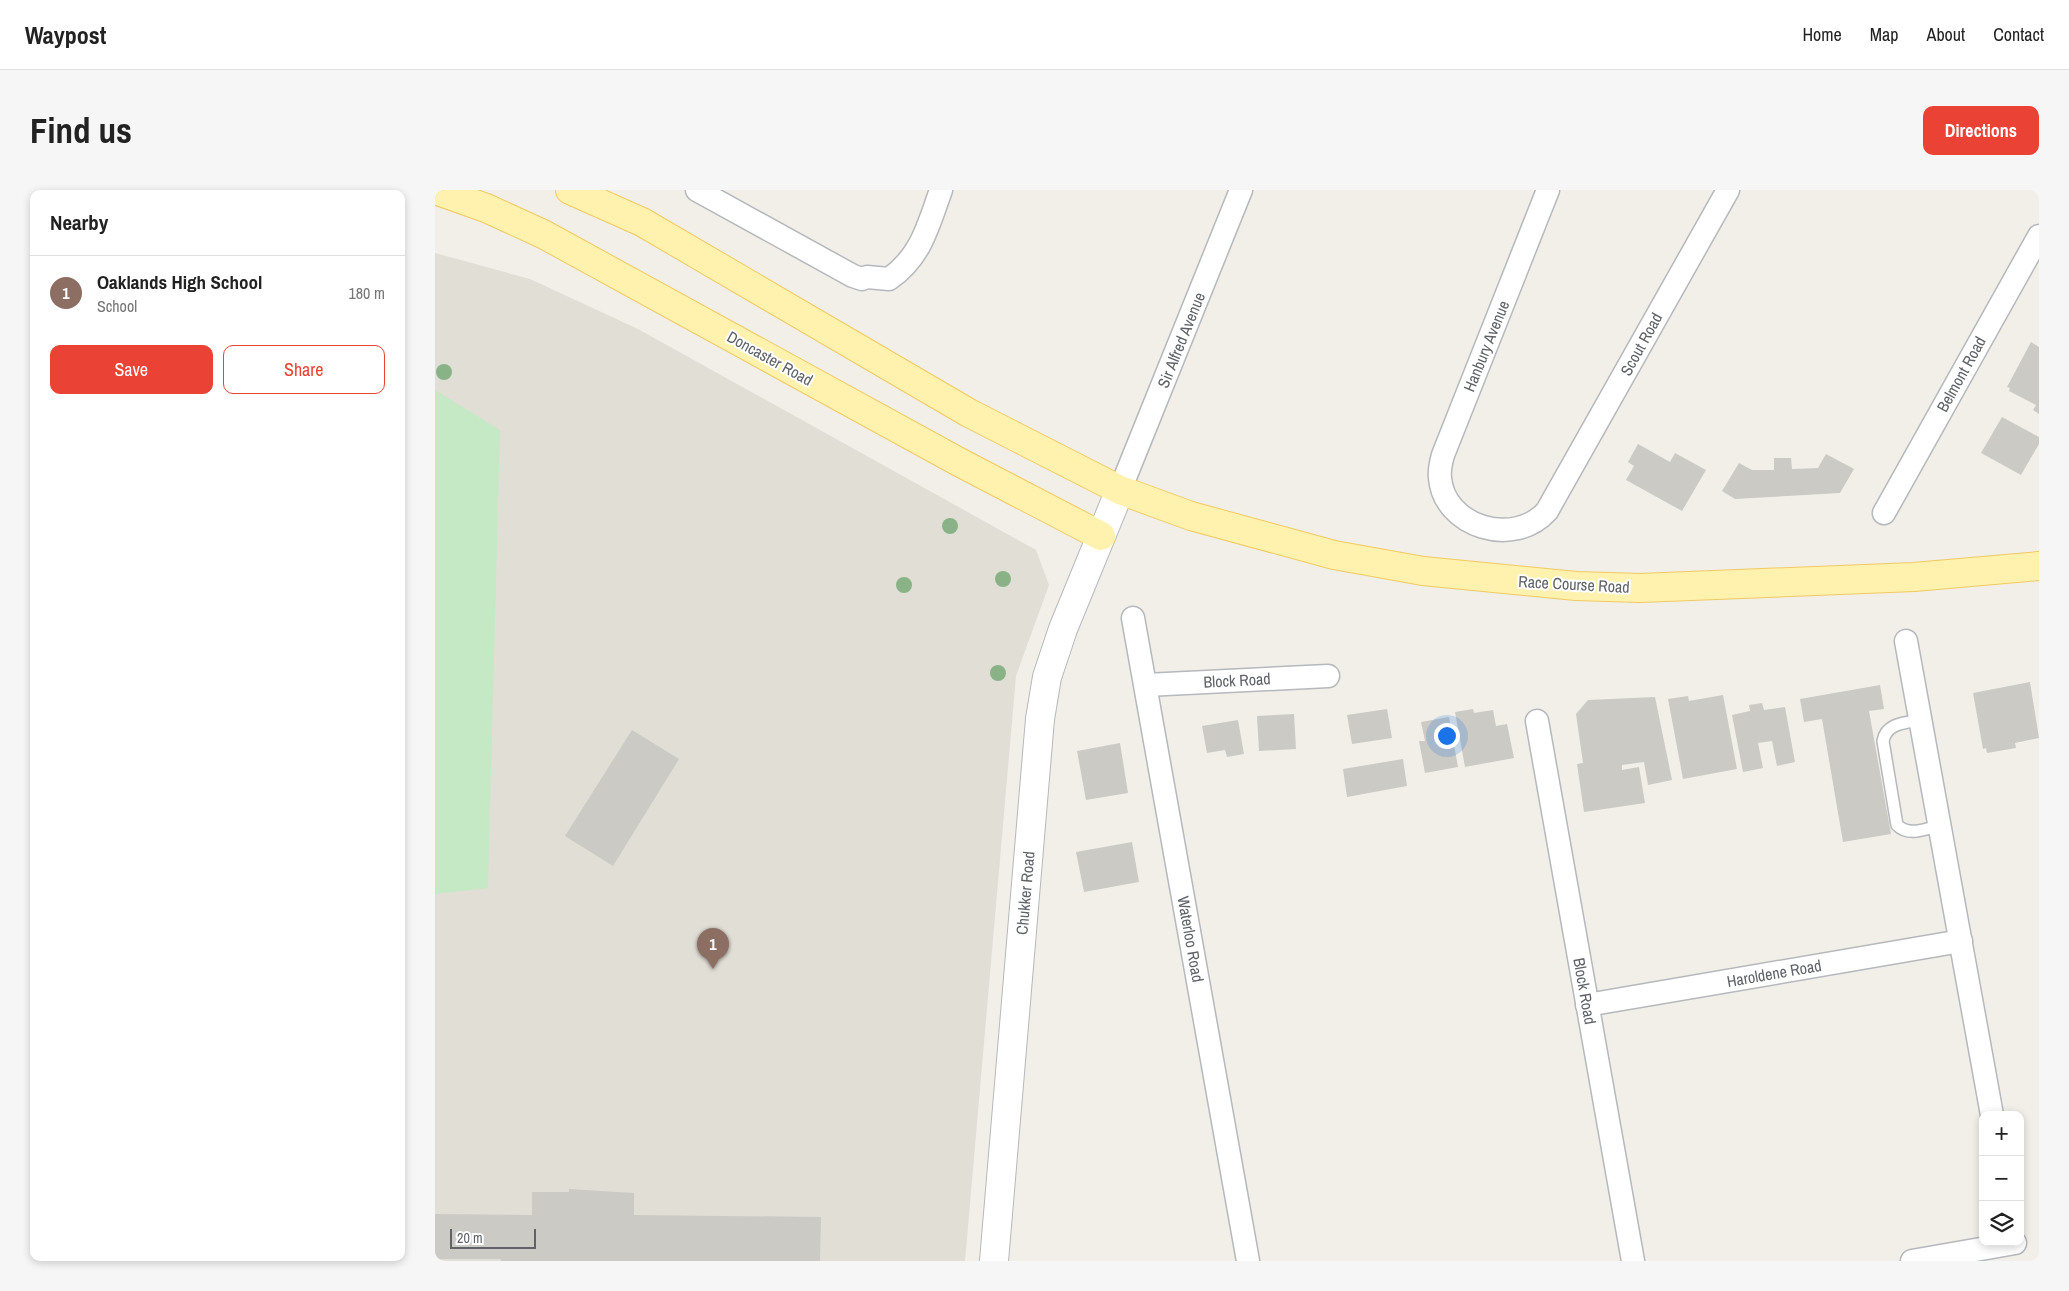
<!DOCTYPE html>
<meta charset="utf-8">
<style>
body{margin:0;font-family:"Archivo Narrow",sans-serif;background:#f6f6f6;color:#222}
.controls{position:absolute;right:15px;bottom:15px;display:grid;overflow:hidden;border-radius:10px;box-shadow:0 2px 8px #0003}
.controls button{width:45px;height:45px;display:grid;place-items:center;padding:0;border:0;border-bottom:1px solid #e0e0e0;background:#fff;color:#222;font:25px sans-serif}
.scale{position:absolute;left:15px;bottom:12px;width:86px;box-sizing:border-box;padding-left:5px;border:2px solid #5f6368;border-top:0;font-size:14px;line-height:18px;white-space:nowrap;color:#5f6368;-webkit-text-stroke:4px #fff;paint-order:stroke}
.you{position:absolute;left:1011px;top:545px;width:18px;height:18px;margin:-12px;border:4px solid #fff;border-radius:50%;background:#1a73e8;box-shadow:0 0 0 8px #1a73e833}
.badge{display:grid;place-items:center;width:32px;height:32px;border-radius:50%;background:#ea4335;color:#fff;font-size:16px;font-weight:700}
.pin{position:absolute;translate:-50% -41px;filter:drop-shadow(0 1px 2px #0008)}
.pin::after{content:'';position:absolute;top:26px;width:18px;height:15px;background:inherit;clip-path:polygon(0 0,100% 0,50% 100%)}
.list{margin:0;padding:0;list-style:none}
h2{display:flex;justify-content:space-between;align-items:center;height:65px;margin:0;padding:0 20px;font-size:21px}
h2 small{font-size:16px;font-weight:400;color:#767676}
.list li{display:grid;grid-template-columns:32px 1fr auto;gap:15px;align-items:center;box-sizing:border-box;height:75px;padding:0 20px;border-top:1px solid #e0e0e0}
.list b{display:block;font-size:19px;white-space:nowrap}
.list p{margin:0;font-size:16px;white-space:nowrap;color:#767676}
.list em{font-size:16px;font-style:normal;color:#767676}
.actions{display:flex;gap:10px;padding:15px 20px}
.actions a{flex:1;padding:11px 0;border:1px solid #ea4335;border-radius:10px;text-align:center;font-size:18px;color:#ea4335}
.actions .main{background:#ea4335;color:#fff}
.icon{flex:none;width:28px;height:28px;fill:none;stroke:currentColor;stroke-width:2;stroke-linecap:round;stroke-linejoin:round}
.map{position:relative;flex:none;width:1604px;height:1071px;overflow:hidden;border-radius:10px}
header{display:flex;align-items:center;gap:30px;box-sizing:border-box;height:70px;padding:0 25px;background:#fff;border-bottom:1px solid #e0e0e0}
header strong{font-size:24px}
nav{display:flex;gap:28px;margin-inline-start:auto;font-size:18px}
.intro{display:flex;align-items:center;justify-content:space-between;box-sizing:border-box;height:120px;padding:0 30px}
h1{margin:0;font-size:35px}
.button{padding:12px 22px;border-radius:10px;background:#ea4335;color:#fff;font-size:18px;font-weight:700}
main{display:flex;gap:30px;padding:0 30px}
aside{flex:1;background:#fff;border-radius:10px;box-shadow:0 2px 8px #0003}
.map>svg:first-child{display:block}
.education{fill:#e1ded6}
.green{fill:#c5e8c5}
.building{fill:#cccac5}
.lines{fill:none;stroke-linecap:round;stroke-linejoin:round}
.service-casing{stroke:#b5b8bc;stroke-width:14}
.minor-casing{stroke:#b5b8bc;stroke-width:25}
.tertiary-casing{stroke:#b5b8bc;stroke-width:30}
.primary-casing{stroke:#f2c960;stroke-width:30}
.service{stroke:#fff;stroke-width:11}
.minor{stroke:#fff;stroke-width:22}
.tertiary{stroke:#fff;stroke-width:28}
.primary{stroke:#fff2af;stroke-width:28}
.tree{fill:#89b387}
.labels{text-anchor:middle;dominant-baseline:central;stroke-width:4;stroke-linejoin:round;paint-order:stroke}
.street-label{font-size:16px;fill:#5f6368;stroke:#fff}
</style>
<header>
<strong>Waypost</strong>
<nav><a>Home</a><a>Map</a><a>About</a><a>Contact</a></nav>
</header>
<div class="intro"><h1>Find us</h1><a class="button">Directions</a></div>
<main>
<aside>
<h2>Nearby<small></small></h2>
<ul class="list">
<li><span class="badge" style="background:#8d6e63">1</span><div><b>Oaklands High School</b><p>School</p></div><em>180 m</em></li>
</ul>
<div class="actions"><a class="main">Save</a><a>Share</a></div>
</aside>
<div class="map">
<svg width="1604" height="1071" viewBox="0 0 1604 1071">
<rect width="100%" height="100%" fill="#f1efe8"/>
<path class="education" d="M0,63L95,89L203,139L601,360L614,395L581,486L530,1071H0Z"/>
<path class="green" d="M0,200L65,240L53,698L0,704Z"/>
<g class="building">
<path d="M1596,152L1604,157V224L1598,220L1601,215L1574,201L1575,198L1572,197Z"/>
<path d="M1567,227L1604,247V254L1586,285L1546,263Z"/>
<path d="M1203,254L1235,272L1240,263L1271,280L1247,321L1191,290L1199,276L1193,272Z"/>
<path d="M1391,264L1419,279L1405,303L1300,309L1287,301L1304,273L1317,280H1339V268H1356L1357,279L1383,278Z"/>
<path d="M1595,492L1604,548L1580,553L1581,558L1552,563L1551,558L1548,559L1538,503Z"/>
<path d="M1445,495L1449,519L1434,521L1456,644L1408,652L1387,529L1369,532L1365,509Z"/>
<path d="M1288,505L1302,579L1248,589L1233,509L1253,506L1254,511Z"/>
<path d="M1220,507L1237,590L1213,595L1209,572L1187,575V580L1204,577L1210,613L1149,622L1142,574L1148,573L1141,524L1153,510Z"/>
<path d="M1327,513L1329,520L1350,517L1360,572L1342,576L1337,551L1323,553L1328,578L1308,582L1297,525L1315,521L1314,515Z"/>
<path d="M952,519L957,548L917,554L912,525Z"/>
<path d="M1038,519L1039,523L1058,520L1061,536L1072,534L1079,568L1030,577L1020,522Z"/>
<path d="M859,524L861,559L824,561L822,526Z"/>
<path d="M1014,527L1023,577L990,583L984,551H990L986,532Z"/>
<path d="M803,530L809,564L792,567L790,560L772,563L767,536Z"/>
<path d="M197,540L244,569L178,676L130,646Z"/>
<path d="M685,553L693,603L651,610L642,561Z"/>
<path d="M968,569L972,596L912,607L908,579Z"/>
<path d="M697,652L704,692L649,702L641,662Z"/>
<path d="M134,999L199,1003V1025L386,1027L385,1071H66V1069H0V1024L97,1025V1002H134Z"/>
</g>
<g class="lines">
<g class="service-casing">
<path id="service" d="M1486,530C1470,533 1451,533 1448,551L1462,635C1474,647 1491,639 1505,635"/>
</g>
<g class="minor-casing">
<g id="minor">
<path d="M262,0L418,86L427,89L432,87L454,89C486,67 493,36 506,0"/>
<path d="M1113,0L1008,265C1006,272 1004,280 1005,288C1009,337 1079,358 1112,321L1293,0"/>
<path d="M685,300L806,0"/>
<path d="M1449,323L1604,46"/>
<path d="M698,428L813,1071"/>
<path d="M1471,451L1557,925"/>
<path d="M711,495L893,486"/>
<path d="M1102,531L1198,1071"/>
<path d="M1152,815L1526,751"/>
<path d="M1477,1071L1580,1053"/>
</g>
</g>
<g class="tertiary-casing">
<path id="tertiary" d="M559,1071L605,529L612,487L628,439L685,300"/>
</g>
<g class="primary-casing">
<g id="primary">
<path d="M0,0L51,18L108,44L524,272L666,346"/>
<path d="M135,0L207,32L534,223L685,300L756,326L899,365L988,381L1141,396L1205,398L1479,387L1604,376"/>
</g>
</g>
<use href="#service" class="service"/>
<use href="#minor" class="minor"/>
<use href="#tertiary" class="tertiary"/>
<use href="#primary" class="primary"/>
</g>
<g class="tree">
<circle cx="9" cy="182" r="8"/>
<circle cx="515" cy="336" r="8"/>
<circle cx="568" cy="389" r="8"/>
<circle cx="469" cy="395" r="8"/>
<circle cx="563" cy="483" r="8"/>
</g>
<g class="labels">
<g class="street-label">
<text transform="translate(746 150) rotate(-68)">Sir Alfred Avenue</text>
<text transform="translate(1206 154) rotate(-61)">Scout Road</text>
<text transform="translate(1051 156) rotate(-68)">Hanbury Avenue</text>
<text transform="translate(335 168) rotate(29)">Doncaster Road</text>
<text transform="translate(1526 184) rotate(-61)">Belmont Road</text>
<text transform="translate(1139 394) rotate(3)">Race Course Road</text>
<text transform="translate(802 490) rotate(-3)">Block Road</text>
<text transform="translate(590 703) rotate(-85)">Chukker Road</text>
<text transform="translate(756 749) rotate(80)">Waterloo Road</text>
<text transform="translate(1339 783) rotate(-10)">Haroldene Road</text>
<text transform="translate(1150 801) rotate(80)">Block Road</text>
</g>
</g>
</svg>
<div class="controls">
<button>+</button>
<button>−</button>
<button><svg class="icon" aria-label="layers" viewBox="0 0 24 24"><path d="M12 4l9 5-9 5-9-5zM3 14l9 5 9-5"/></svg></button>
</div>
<div class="scale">20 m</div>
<div class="you"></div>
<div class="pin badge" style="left:278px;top:779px;background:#8d6e63">1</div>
</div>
</main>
